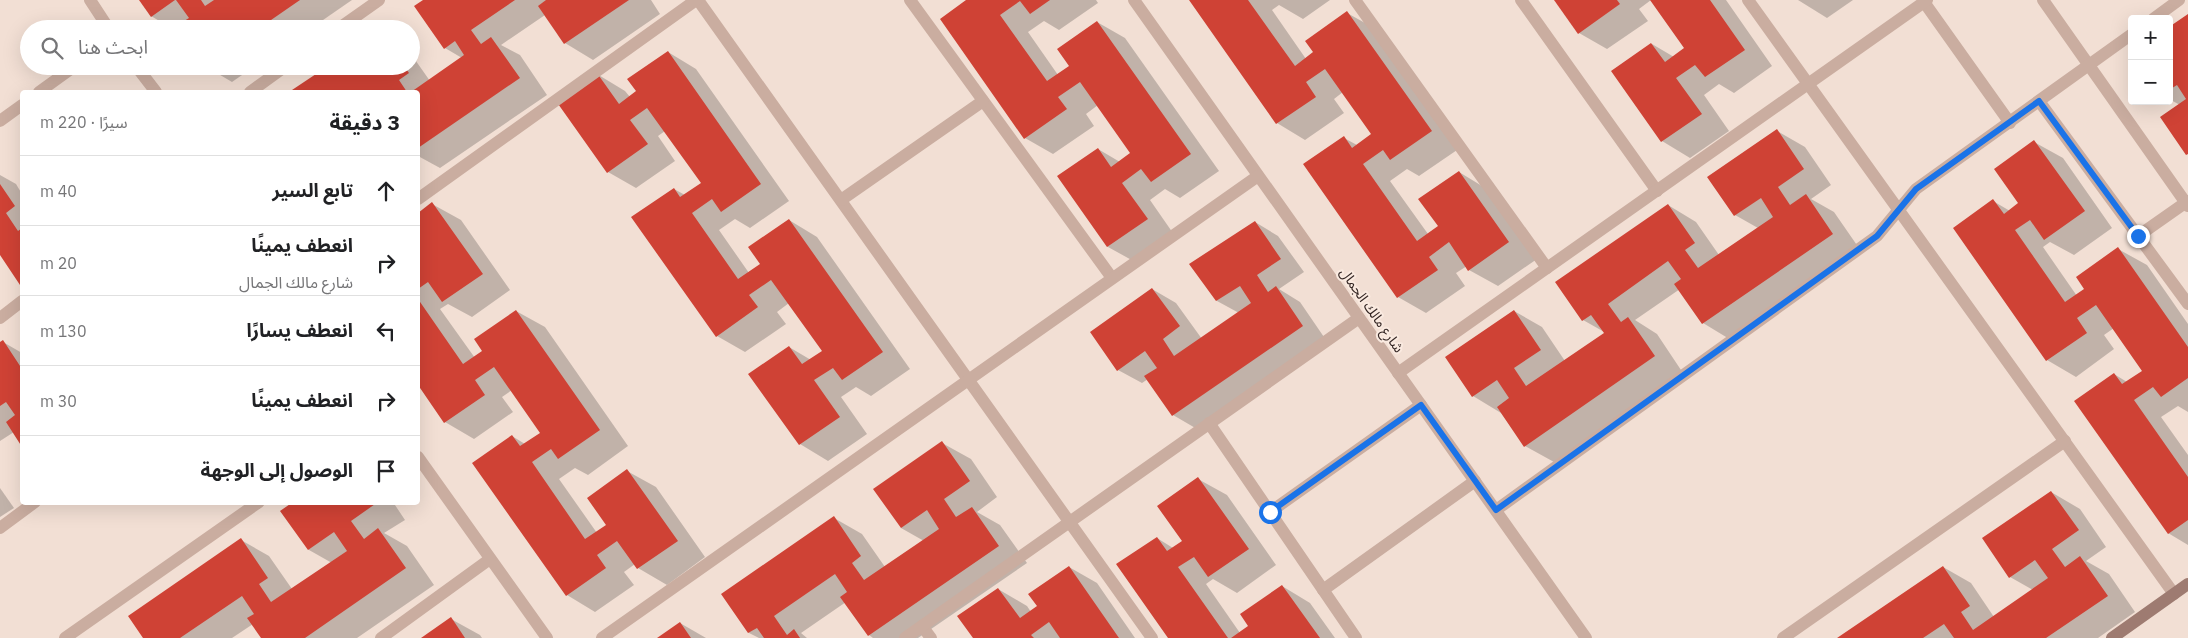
<!DOCTYPE html>
<html lang="ar">
<meta charset="utf-8">
<style>
body{margin:0;font-family:"IBM Plex Sans","Noto Sans Arabic",sans-serif;background:#f6f6f6;color:#202124;direction:rtl}
.controls{position:absolute;right:15px;top:15px;display:grid;overflow:hidden;border-radius:5px;box-shadow:0 5px 20px #0002}
.controls button{width:45px;height:45px;display:grid;place-items:center;padding:0;border:0;border-bottom:1px solid #e0e0e0;background:#fff;color:#202124;font:25px sans-serif}
.stop{position:absolute;width:15px;height:15px;margin:-11px;border:4px solid #1a73e8;border-radius:50%;background:#fff}
.stop.end{background:#1a73e8;border-color:#fff;box-shadow:0 1px 5px #0008}
.list{margin:0;padding:0;list-style:none}
h2{display:flex;justify-content:space-between;align-items:center;height:65px;margin:0;padding:0 20px;font-size:21px}
h2 small{font-size:16px;font-weight:400;color:#757577}
.list li{display:grid;grid-template-columns:32px 1fr auto;gap:15px;align-items:center;box-sizing:border-box;height:70px;padding:0 20px;border-top:1px solid #e0e0e0}
.list b{display:block;font-size:19px;white-space:nowrap}
.list p{margin:0;font-size:16px;white-space:nowrap;color:#757577}
.list em{font-size:16px;font-style:normal;color:#757577}
.icon{flex:none;width:28px;height:28px;fill:none;stroke:currentColor;stroke-width:2;stroke-linecap:round;stroke-linejoin:round}
.map{position:relative;flex:none;width:2188px;height:638px;overflow:hidden;direction:ltr}
.search{position:absolute;background:#fff;box-shadow:0 5px 20px #0002;left:20px;top:20px;width:400px;height:55px;display:flex;align-items:center;gap:12px;box-sizing:border-box;padding:0 18px;border-radius:28px;color:#757577;font-size:19px}
.panel{position:absolute;background:#fff;box-shadow:0 5px 20px #0002;left:20px;top:90px;width:400px;height:415px;border-radius:5px;direction:rtl}
.map>svg:first-child{display:block}
.shadow{fill:#0003}
.building{fill:#cf4235}
.lines{fill:none;stroke-linecap:round;stroke-linejoin:round}
.lane{stroke:#caada0;stroke-width:12}
.street{stroke:#caada0;stroke-width:12}
.secondary{stroke:#9e7b71;stroke-width:12}
.route{stroke:#1a73e8;stroke-width:6}
.labels{text-anchor:middle;dominant-baseline:central;stroke-width:4;stroke-linejoin:round;paint-order:stroke}
.street-label{font-size:14px;fill:#342624;stroke:#faeae0}
</style>
<div class="map">
<svg width="2188" height="638" viewBox="0 0 2188 638">
<rect width="100%" height="100%" fill="#f2dfd4"/>
<g class="shadow">
<path d="M140,0H352L310,29H173L151,16Z"/>
<path d="M425,0H651L660,14L593,60L565,43L545,15L501,45L520,55L547,95L440,168L418,156V92H291L330,66H411V54L430,81L462,58L445,48Z"/>
<path d="M969,0H1096L1098,3L1059,30L1044,21L1028,32L1058,75L1070,66L1097,22L1125,38L1219,171L1180,198L1165,189L1150,200L1175,236L1137,263L1108,247L1059,176L1098,149L1120,162L1132,154L1098,105L1086,114L1094,126L1053,154L1025,138Z"/>
<path d="M1190,0H1330L1303,19L1279,5L1272,10L1306,59L1315,53L1347,13L1376,29L1460,148L1419,176L1407,169L1390,181L1428,234L1439,226L1459,172L1487,189L1537,259L1498,286L1469,270L1467,266L1456,273L1465,286L1426,313L1398,297L1344,138L1357,145L1373,134L1343,92L1334,99L1344,113L1305,140L1277,123Z"/>
<path d="M1556,0H1726L1772,66L1734,93L1719,84L1704,95L1729,131L1690,158L1662,141L1612,71L1652,44L1674,57L1686,49L1651,0L1639,9L1648,21L1607,49L1579,33Z"/>
<path d="M1798,0H1853L1827,18Z"/>
<path d="M2188,16V155L2180,105L2169,99V29Z"/>
<path d="M668,52L696,69L789,201L750,228L735,219L719,230L749,273L762,264L789,220L817,237L910,369L871,396L856,387L841,397L867,434L828,461L800,444L789,347L811,360L824,352L789,303L777,312L786,324L745,352L717,336L674,189L685,195L702,183L665,131L658,136L675,161L636,188L608,172L597,74L625,91L630,97L637,92Z"/>
<path d="M205,66H255L232,82Z"/>
<path d="M1777,131L1805,147L1831,185L1811,199L1834,212L1861,251L1731,340L1703,323L1680,289L1635,320L1657,334L1683,373L1554,462L1525,446L1501,413L1473,396L1514,311L1542,327L1565,361L1606,333L1583,320L1668,205L1696,222L1719,255L1758,228L1735,215Z"/>
<path d="M2034,142L2063,158L2112,228L2074,255L2050,242L2043,247L2077,296L2086,289L2118,249L2147,265L2188,324V412L2178,406L2161,417L2188,455V545L2168,533L2114,374L2127,382L2143,371L2114,328L2104,335L2114,349L2076,377L2047,360L1954,228L1993,201L2010,211L2020,204Z"/>
<path d="M0,175L16,184L22,194V285L0,253Z"/>
<path d="M432,204L461,220L510,290L472,317L448,304L440,309L475,358L484,351L516,311L545,327L628,446L588,475L575,468L559,479L597,533L608,525L627,471L656,487L705,557L667,585L638,568L635,564L624,572L634,585L595,612L567,595L512,436L525,444L541,433L512,390L502,397L513,412L474,439L445,422L418,383V214Z"/>
<path d="M1255,222L1278,236L1304,272L1279,289L1300,302L1326,340L1197,429L1173,415L1148,379L1142,383L1118,370L1152,289L1176,303L1202,339L1239,313L1217,301L1191,264Z"/>
<path d="M3,342L22,353V445L14,432L0,441V344Z"/>
<path d="M942,443L971,459L997,497L977,512L1000,525L1027,563L918,638H873L869,635L846,602L801,633L807,638H759L749,633L723,594L834,518L862,534L885,567L924,541L901,528Z"/>
<path d="M1198,479L1227,495L1276,565L1237,593L1213,579L1206,584L1240,633L1250,626L1282,586L1310,603L1335,638H1170L1157,538L1173,548L1184,541Z"/>
<path d="M0,488L14,508L0,517Z"/>
<path d="M2051,492L2080,509L2106,547L2086,561L2109,574L2135,612L2098,638H1840L1943,567L1971,583L1994,617L2033,590L2010,577Z"/>
<path d="M295,502H393L405,520L384,533L407,546L434,585L357,638H262L253,624L232,638H145L241,540L269,556L292,589L332,563L309,550Z"/>
<path d="M1069,567L1097,583L1135,638H974L998,589L1027,606L1031,612L1039,606Z"/>
<path d="M451,619L480,635L482,638H423Z"/>
<path d="M680,623L706,638H659Z"/>
</g>
<g class="building">
<path d="M139,0H175L151,17Z"/>
<path d="M176,0H201L205,6L214,0H300L258,29H178L176,26L189,18Z"/>
<path d="M423,0H515L471,30L481,44L491,37L520,78L418,148V92H411L464,55L455,41L444,49L414,6Z"/>
<path d="M546,0H629L564,44L538,6Z"/>
<path d="M966,0H1050L1030,14L1020,1L1000,15L1047,81L1069,66L1057,49L1097,21L1191,154L1151,182L1141,169L1122,183L1148,219L1107,247L1057,176L1098,148L1111,167L1130,153L1080,82L1058,97L1067,109L1024,139L940,19Z"/>
<path d="M1189,0H1248L1295,66L1313,52L1305,41L1347,11L1432,131L1390,160L1383,150L1363,164L1417,241L1438,226L1418,199L1459,171L1509,242L1468,271L1449,242L1429,257L1438,270L1397,298L1303,164L1344,136L1352,148L1371,134L1325,69L1306,82L1316,97L1276,124Z"/>
<path d="M1554,0H1617L1620,4L1578,34Z"/>
<path d="M1650,0H1710L1745,50L1705,77L1695,65L1676,78L1702,114L1661,142L1611,71L1651,43L1665,62L1684,48Z"/>
<path d="M2188,14V154L2186,155L2160,117L2186,99L2177,85L2169,90V27Z"/>
<path d="M668,51L761,184L721,212L712,199L692,213L738,279L760,264L748,247L789,219L883,352L842,380L833,368L814,380L840,417L799,445L748,374L789,346L802,364L822,351L771,280L749,295L758,307L716,337L631,217L674,188L680,197L701,183L647,108L630,120L648,144L607,173L556,101L597,73L619,104L636,91L627,79Z"/>
<path d="M328,66H404L409,73L399,80L407,92H289Z"/>
<path d="M1777,129L1804,169L1778,187L1790,205L1806,194L1833,234L1702,324L1674,284L1681,279L1668,261L1608,304L1621,322L1628,317L1655,356L1524,447L1497,407L1509,398L1497,380L1472,397L1445,357L1514,310L1541,350L1514,368L1526,386L1604,333L1591,315L1582,321L1555,282L1668,204L1695,243L1685,250L1698,268L1773,217L1761,198L1734,216L1707,177Z"/>
<path d="M2034,140L2085,211L2044,240L2030,220L2015,230L2065,302L2084,289L2076,277L2118,247L2188,347V378L2161,397L2153,387L2134,400L2188,477V520L2168,534L2074,401L2114,373L2122,384L2142,371L2096,305L2077,318L2087,333L2046,361L1953,228L1993,199L2004,214L2018,203L1994,169Z"/>
<path d="M0,184L15,206L6,213L18,231L22,228V288L0,255Z"/>
<path d="M432,202L483,274L442,302L428,282L418,289V213Z"/>
<path d="M1255,221L1281,259L1257,275L1268,292L1276,286L1303,326L1172,416L1144,376L1157,368L1145,351L1117,371L1090,332L1152,288L1180,326L1163,339L1174,356L1251,303L1240,286L1216,301L1189,264Z"/>
<path d="M418,299L463,364L482,351L474,339L516,310L600,430L558,459L551,449L532,462L585,539L606,525L587,498L627,469L678,541L637,569L617,541L597,555L606,568L566,596L472,463L512,435L520,446L540,433L494,367L475,380L485,395L444,423L418,385Z"/>
<path d="M3,340L22,369V447L6,422L15,415L6,402L0,406V342Z"/>
<path d="M942,441L970,481L944,499L956,517L972,507L999,546L868,636L840,597L847,592L835,574L774,616L787,635L794,629L800,638H764L757,628L748,633L721,594L834,516L861,556L852,563L864,580L939,529L927,510L901,528L873,489Z"/>
<path d="M1198,477L1249,549L1208,577L1194,557L1178,567L1228,638H1168L1116,564L1157,537L1167,551L1182,541L1157,506Z"/>
<path d="M2051,491L2079,530L2052,549L2065,567L2080,556L2108,596L2046,638H1954L1944,624L1923,638H1837L1943,566L1970,606L1961,612L1973,630L2048,578L2035,560L2009,578L1982,538Z"/>
<path d="M293,502H378L351,521L364,539L378,528L406,568L305,638H261L247,618L254,614L242,596L180,638H143L128,616L241,538L268,578L259,584L271,602L347,551L334,532L308,550L280,511Z"/>
<path d="M1069,566L1119,638H1060L1049,622L1031,635L1034,638H973L957,616L998,588L1020,618L1037,606L1028,594Z"/>
<path d="M1282,585L1320,638H1231L1248,626L1240,614Z"/>
<path d="M451,617L465,638H421Z"/>
<path d="M680,622L691,638H657Z"/>
</g>
<g class="lines">
<g class="lane">
<path d="M1209,423L1356,638"/>
<path d="M1270,512L1421,405"/>
<path d="M1323,590L1475,481"/>
</g>
<g class="street">
<path d="M90,0L109,29"/>
<path d="M698,0L1152,638"/>
<path d="M910,0L1112,278"/>
<path d="M1134,0L1586,638"/>
<path d="M1355,0L1547,268"/>
<path d="M1521,0L1657,191"/>
<path d="M1748,0L2174,594"/>
<path d="M2043,0L2188,206"/>
<path d="M1924,2L2010,123"/>
<path d="M2153,19L2179,0"/>
<path d="M338,29L379,0"/>
<path d="M136,66L156,92"/>
<path d="M39,92L75,66"/>
<path d="M250,92L286,66"/>
<path d="M2039,101L2188,304"/>
<path d="M0,121L22,105"/>
<path d="M418,199L696,0"/>
<path d="M841,200L983,101"/>
<path d="M2138,236L2188,201"/>
<path d="M0,318L22,301"/>
<path d="M1398,373L1927,0"/>
<path d="M418,457L547,638"/>
<path d="M1496,510L1877,236L1916,189L2132,34"/>
<path d="M0,528L35,502"/>
<path d="M922,626L931,638"/>
<path d="M65,638L259,502"/>
<path d="M381,638L490,559"/>
<path d="M602,638L1258,176"/>
<path d="M905,638L1359,318"/>
<path d="M1783,638L2065,441"/>
</g>
<path class="secondary" d="M2112,638L2188,584"/>
</g>
<g class="lines">
<path class="route" d="M1270,512L1421,405L1496,510L1877,236L1916,189L2039,101L2138,236"/>
</g>
<g class="labels">
<g class="street-label">
<text transform="translate(1372 310) rotate(55)">شارع مالك الجمال</text>
</g>
</g>
</svg>
<div class="controls">
<button>+</button>
<button>−</button>
</div>
<div class="stop" style="left:1270px;top:512px"></div>
<div class="stop end" style="left:2138px;top:236px"></div>
<div class="search"><svg class="icon" aria-label="search" viewBox="0 0 24 24"><circle cx="10" cy="10" r="6"/><path d="M15 15l6 6"/></svg>ابحث هنا</div>
<section class="panel">
<h2>3 دقيقة<small>سيرًا · 220 m</small></h2>
<ul class="list">
<li><svg class="icon" aria-label="ahead" viewBox="0 0 24 24"><path d="M12 20V5M6 11l6-6 6 6"/></svg><div><b>تابع السير</b></div><em>40 m</em></li>
<li><svg class="icon" aria-label="right" viewBox="0 0 24 24"><path d="M7 20v-9h11M14 6l5 5-5 5"/></svg><div><b>انعطف يمينًا</b><p>شارع مالك الجمال</p></div><em>20 m</em></li>
<li><svg class="icon" aria-label="left" viewBox="0 0 24 24"><path d="M17 20v-9H6M10 6l-5 5 5 5"/></svg><div><b>انعطف يسارًا</b></div><em>130 m</em></li>
<li><svg class="icon" aria-label="right" viewBox="0 0 24 24"><path d="M7 20v-9h11M14 6l5 5-5 5"/></svg><div><b>انعطف يمينًا</b></div><em>30 m</em></li>
<li><svg class="icon" aria-label="arrive" viewBox="0 0 24 24"><path d="M6 21V4h12l-3 4 3 4H6"/></svg><div><b>الوصول إلى الوجهة</b></div></li>
</ul>
</section>
</div>
